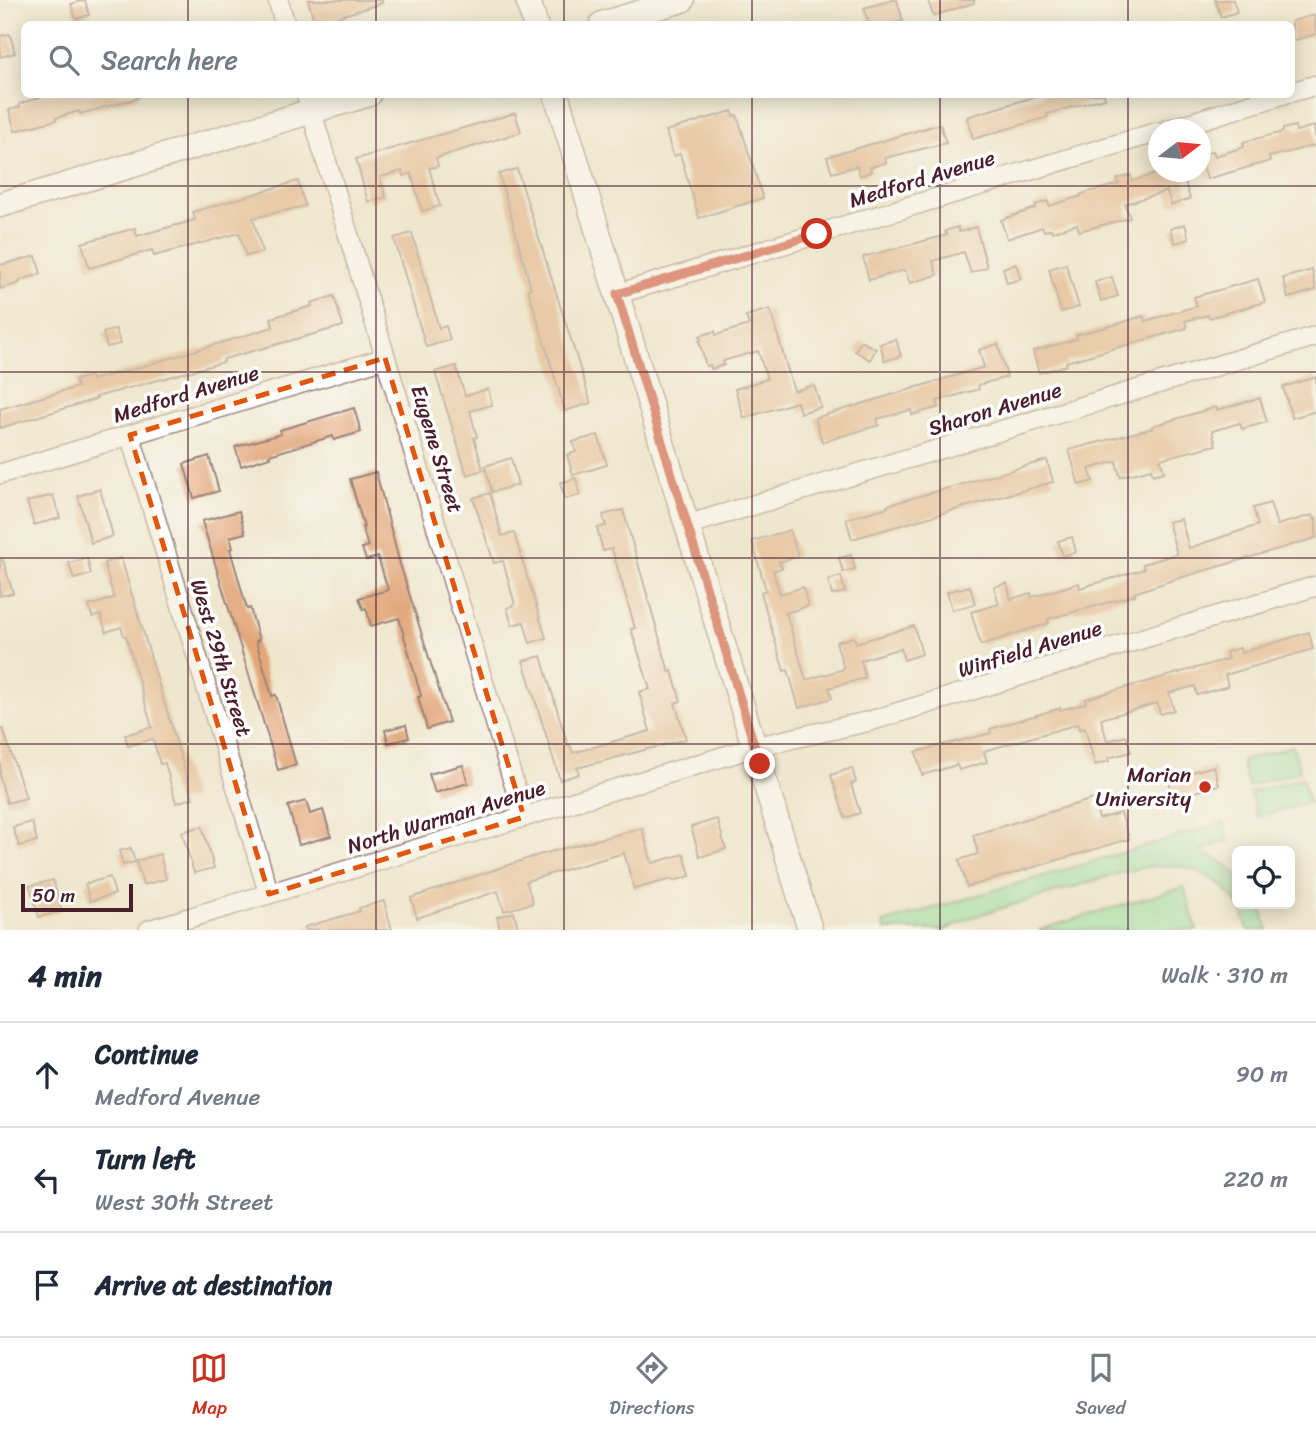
<!DOCTYPE html>
<meta charset="utf-8">
<style>
body{margin:0;font-family:Sriracha,sans-serif;background:#f6f6f7;color:#1f2937}
.controls{position:absolute;right:21px;bottom:21px;display:grid;overflow:hidden;border-radius:10px;box-shadow:0 4px 18px #0003}
.controls button{width:63px;height:63px;display:grid;place-items:center;padding:0;border:0;border-bottom:2px solid #e0e1e3;background:#fff;color:#1f2937;font:35px sans-serif}
.compass{position:absolute;left:1148px;top:119px;width:63px;height:63px;border-radius:50%;background:#fff;box-shadow:0 4px 18px #0003;rotate:74deg}
.scale{position:absolute;left:21px;bottom:18px;width:112px;box-sizing:border-box;padding-left:7px;border:4px solid #4a1f2b;border-top:0;font-size:19px;line-height:24px;white-space:nowrap;color:#4a1f2b;-webkit-text-stroke:5px #fff;paint-order:stroke}
.stop{position:absolute;width:21px;height:21px;margin:-16px;border:5px solid #c8321e;border-radius:50%;background:#fff}
.stop.end{background:#c8321e;border-color:#fff;box-shadow:0 2px 7px #0008}
.list{margin:0;padding:0;list-style:none}
h2{display:flex;justify-content:space-between;align-items:center;height:91px;margin:0;padding:0 28px;font-size:30px}
h2 small{font-size:23px;font-weight:400;color:#747a83}
.list li{display:grid;grid-template-columns:46px 1fr auto;gap:21px;align-items:center;box-sizing:border-box;height:105px;padding:0 28px;border-top:2px solid #e0e1e3}
.list b{display:block;font-size:26px;white-space:nowrap}
.list p{margin:0;font-size:23px;white-space:nowrap;color:#747a83}
.list em{font-size:23px;font-style:normal;color:#747a83}
.icon{flex:none;width:38px;height:38px;fill:none;stroke:currentColor;stroke-width:2;stroke-linecap:round;stroke-linejoin:round}
.map{position:relative;flex:none;width:1316px;height:930px;overflow:hidden}
.search{position:absolute;background:#fff;box-shadow:0 4px 18px #0003;left:21px;right:21px;top:21px;height:77px;display:flex;align-items:center;gap:18px;box-sizing:border-box;padding:0 24px;border-radius:10px;color:#747a83;font-size:26px}
.sheet{height:406px;background:#fff}
nav{display:flex;justify-content:space-around;align-items:center;box-sizing:border-box;height:98px;border-top:2px solid #e0e1e3;background:#fff;font-size:19px;color:#747a83}
nav a{display:grid;justify-items:center;gap:4px}
nav .on{color:#c8321e}
.map>svg:first-child{display:block}
.green{fill:#8cdfa1;stroke:#6b7f66;stroke-width:2}
.building{fill:#e2a678}
.lines{fill:none;stroke-linecap:round;stroke-linejoin:round}
.minor-casing{stroke:#9c837c;stroke-width:22}
.major-casing{stroke:#9c837c;stroke-width:27}
.minor{stroke:#fff;stroke-width:19}
.major{stroke:#fff;stroke-width:24}
.route{stroke:#c8321e;stroke-width:9}
.marked{fill:none;stroke:#e0560e;stroke-width:5;stroke-dasharray:14 9;stroke-linejoin:round}
.grid{fill:none;stroke:#4a1f2b;stroke-width:2;stroke-opacity:0.55}
.poi-dot{fill:#c8321e;stroke:#fff;stroke-width:2.5}
.labels{text-anchor:middle;dominant-baseline:central;stroke-width:7;stroke-linejoin:round;paint-order:stroke}
.street-label{font-size:21px;fill:#4a1f2b;stroke:#fff}
.poi-label{font-size:21px;fill:#4a1f2b;stroke:#fff;text-anchor:end}
</style>
<div class="map">
<svg width="1316" height="930" viewBox="0 0 1316 930">
<rect width="100%" height="100%" fill="#fff"/>
<filter id="ink" filterUnits="userSpaceOnUse"><feTurbulence type="fractalNoise" baseFrequency=".0143" numOctaves="2"/><feDisplacementMap in="SourceGraphic" scale="14" xChannelSelector="R" yChannelSelector="G"/><feConvolveMatrix kernelMatrix="1 2 1 2 8 2 1 2 1" color-interpolation-filters="sRGB"/></filter>
<filter id="wash" filterUnits="userSpaceOnUse"><feTurbulence type="fractalNoise" baseFrequency=".00686" numOctaves="4" result="noise"/><feDisplacementMap in="SourceGraphic" scale="28" xChannelSelector="R" yChannelSelector="G"/><feGaussianBlur stdDeviation="1.57" result="paint"/><feColorMatrix in="noise" values="0 0 0 0 0 0 0 0 0 0 0 0 0 0 0 0 0 1.4 0 .05"/><feComposite in="paint" operator="in"/></filter>
<g filter="url(#wash)">
<rect width="100%" height="100%" fill="#eee7cd"/>
<g class="green">
<path d="M1293,746L1300,771L1248,786L1241,761Z"/>
<path d="M1302,778L1309,802L1257,817L1250,793Z"/>
<path d="M1224,823L1229,841L1200,850L1223,863L1237,874V904H1259L1268,930H1248C1244,913 1235,897 1221,885C1176,848 1123,873 1074,887C1040,897 1006,907 972,917L945,930H885L883,923Z"/>
<path d="M1184,887L1197,930H1038Z"/>
</g>
<g id="blocks">
<g class="building">
<path d="M85,0L89,15L76,19L71,4Z"/>
<path d="M308,0H382V3L315,24Z"/>
<path d="M892,0H897L903,21L891,24H869L864,8Z"/>
<path d="M928,0H974V3L933,16Z"/>
<path d="M1215,0H1233L1237,12L1221,17Z"/>
<path d="M1314,15L1316,34L1292,41V21Z"/>
<path d="M10,34L15,53L0,57V36Z"/>
<path d="M50,94H137L138,98L80,114L79,111L56,118V120L15,131L9,110L20,107L19,104Z"/>
<path d="M1044,94H1104L1105,98L1047,114L1048,117L973,139L967,117Z"/>
<path d="M732,111L734,116L737,115L763,198L699,218L680,154L673,156L666,131Z"/>
<path d="M515,113L521,132L436,158L438,166L429,168L440,206L422,211L411,173L403,176L402,171L380,177L386,197L368,202L356,159Z"/>
<path d="M940,124L946,143L885,158L886,163L870,167L871,172L860,176L857,166L832,173L827,157Z"/>
<path d="M1295,126L1296,131L1314,126L1316,145L1269,157L1270,161L1207,179L1200,155L1213,151L1215,156L1244,147L1243,142L1283,132V129Z"/>
<path d="M517,169L591,403L565,411L528,289L531,288L499,174Z"/>
<path d="M1162,172H1182L1190,199L1171,205L1167,191L1125,204L1130,218L1079,231L1077,224L1052,232L1051,229L1044,231L1042,227L1007,239L1001,220L1036,208L1035,205L1048,201L1049,206L1081,196V194L1119,184L1117,179L1131,175L1132,181Z"/>
<path d="M298,181L305,206L253,218L262,252L246,256L239,233L154,256L152,250L89,268L82,243L135,228L137,236L195,220L193,212Z"/>
<path d="M1185,224L1189,239L1175,243L1170,229Z"/>
<path d="M958,227L959,232L976,227L987,267L971,273L964,252L933,261L937,275L910,283L905,270L869,280L863,257L947,235L945,231Z"/>
<path d="M412,233L439,328L446,326L450,340L426,347L394,238Z"/>
<path d="M36,256L41,274L20,280V283L0,289V265Z"/>
<path d="M1016,264L1021,279L1007,283L1003,268Z"/>
<path d="M1066,264L1079,307L1061,312L1049,269Z"/>
<path d="M1312,270L1316,290L1288,298L1283,278Z"/>
<path d="M1112,277L1118,296L1101,301L1095,282Z"/>
<path d="M1258,279L1265,302L1209,318L1208,315L1185,321L1187,328L1066,362L1067,365L1039,373L1033,351L1077,339L1076,335L1114,325L1143,316L1145,321L1197,306L1194,297Z"/>
<path d="M334,296L343,326L224,359V362L96,397V399L0,428V409L77,387L75,380L90,376L91,380L134,369L273,327L271,318L312,306L311,303Z"/>
<path d="M770,309L794,391L814,385L821,407L800,413L797,402L744,418L735,389L767,379L758,351L723,361L724,365L711,369L710,365L706,366L699,341L701,340L700,336L715,331L716,335L749,325L746,316Z"/>
<path d="M116,329L120,344L107,347L103,333Z"/>
<path d="M896,339L901,356L885,361L880,344Z"/>
<path d="M861,341L876,349L870,360L855,351Z"/>
<path d="M998,344L1007,377L978,385L979,389L937,401L939,407L912,415L911,410L877,419L879,425L822,442L815,418L984,367L979,350Z"/>
<path d="M456,366L465,396L488,389L492,405L470,411L477,437L474,438L483,470L467,475L435,372Z"/>
<path d="M1316,377V411L1292,418L1283,387Z"/>
<path d="M1260,398L1267,422L1242,429L1240,423L1212,431L1216,445L1160,459L1164,472L1153,475L1151,469L1120,477L1116,461L1089,469L1093,481L1079,485L1069,450L1153,428L1152,426L1216,407L1217,410Z"/>
<path d="M354,408L361,432L334,440L333,436L269,455L270,457L241,466L235,447L281,434L280,430Z"/>
<path d="M598,435L607,465L573,475L567,455L576,452L573,442Z"/>
<path d="M209,456L219,491L194,498L184,464Z"/>
<path d="M511,458L518,485L492,492L485,466Z"/>
<path d="M1047,460L1053,482L852,539L846,519L888,507V505Z"/>
<path d="M376,472L400,564L449,722L427,729L418,697L421,696L399,618L371,626L366,608L363,609L359,598L388,590L378,557L366,560L362,548L368,546L362,527H364L350,479Z"/>
<path d="M576,478L580,495L565,499L560,483Z"/>
<path d="M100,489L113,536L91,543L78,496Z"/>
<path d="M490,493L502,536L514,533L546,638L530,643L524,622L512,625L507,608L515,605L503,561L494,563L473,498Z"/>
<path d="M53,495L60,518L34,525L27,502Z"/>
<path d="M1270,503L1277,525L1313,515L1314,519L1316,518V538L1176,579L1134,593L1135,595L1048,619L1049,623L981,645L971,612L999,604L994,587L1007,583L1011,599L1031,593L1032,597L1079,583L1080,588L1144,569L1143,564L1177,554L1168,522L1181,519L1189,548L1258,525L1253,508Z"/>
<path d="M623,510L669,672L672,671L681,701L675,703L686,739L577,768L579,774L560,780L523,661L541,656L568,746L570,745L573,753L650,731L639,692L650,689L631,629L635,628L612,549L603,551L597,528L606,526L603,515Z"/>
<path d="M239,511L245,533L230,537L233,548L230,549L247,609L250,608L259,640L256,641L272,696L276,695L296,765L278,770L202,521Z"/>
<path d="M790,530L798,556L779,562L782,568L773,571L780,594L803,587L808,606L786,613L806,680L844,669L836,642L854,637L856,643L914,626L922,654L904,660L901,648L861,660L865,678L829,688L832,698L799,708L788,670L784,671L772,631L761,592L766,590L752,541Z"/>
<path d="M1072,537L1076,552L1063,556L1058,541Z"/>
<path d="M851,555L855,569L843,572L839,558Z"/>
<path d="M87,558L91,574L74,579L69,563Z"/>
<path d="M121,558L193,798L176,803L165,763L160,764L153,739L128,746L125,735L152,727L126,636H124L121,627L106,632L101,615L92,617L89,606L114,598L104,563Z"/>
<path d="M0,560H3L13,593L0,596Z"/>
<path d="M841,576L845,592L832,595L828,580Z"/>
<path d="M970,586L975,604L952,610L947,592Z"/>
<path d="M1309,632L1313,649L1225,675L1228,686L1197,695L1195,686L1169,693L1174,710L1160,714L1157,703L1101,719L1107,741L1126,736L1131,752L1108,758L1109,761L1095,765L1085,728L1079,730L1078,724L984,751L987,762L959,770L957,765L922,775L916,752L991,733L990,729L1060,708V710L1086,703L1085,699L1228,659L1226,652L1240,648L1241,653Z"/>
<path d="M406,725L409,738L388,743L385,730Z"/>
<path d="M0,729H3L26,798L7,803L0,778Z"/>
<path d="M463,765L468,783L435,793L429,774Z"/>
<path d="M1214,766L1219,785L1174,798L1168,779Z"/>
<path d="M852,768L856,782L851,784L860,813L845,818L831,775Z"/>
<path d="M1093,799L1099,819L1121,813L1129,839L967,887L959,860L978,854L973,835Z"/>
<path d="M306,801L310,814L323,810L331,836L299,845L288,806Z"/>
<path d="M717,819L726,849L700,857L691,827Z"/>
<path d="M32,822L37,841L19,846L13,827Z"/>
<path d="M202,826L214,868L194,873L182,832Z"/>
<path d="M642,828L652,863L684,854L690,876L673,881L672,879L634,889L624,853L526,881L533,903L504,911L498,891L417,918L411,898L535,856Z"/>
<path d="M131,848L135,862L123,865L119,851Z"/>
<path d="M160,854L166,879L143,885L136,861Z"/>
<path d="M110,877L115,894L90,901L85,884Z"/>
<path d="M53,880L62,911L39,917L30,886Z"/>
<path d="M384,901L392,930H305V927L360,911L359,908Z"/>
<path d="M514,912L518,928L500,930L497,917Z"/>
</g>
</g>
</g>
<g filter="url(#ink)">
<use href="#blocks" fill-opacity="0" stroke="#9c837c" stroke-width="2"/>
<g class="lines">
<g class="minor-casing">
<g id="minor">
<path d="M278,0L285,24"/>
<path d="M1292,92L1316,85"/>
<path d="M306,94L524,817"/>
<path d="M1167,130L1284,94"/>
<path d="M617,294L1158,132"/>
<path d="M130,435L269,894"/>
<path d="M0,474L385,358"/>
<path d="M687,525L1316,336"/>
<path d="M149,930L755,747L870,721L1316,586"/>
</g>
</g>
<g class="major-casing">
<g id="major">
<path d="M528,0L535,24"/>
<path d="M602,24L682,0"/>
<path d="M556,94L810,930"/>
<path d="M0,205L369,94"/>
</g>
</g>
<use href="#minor" class="minor"/>
<use href="#major" class="major"/>
</g>
</g>
<g class="lines" filter="url(#ink)">
<path class="route" d="M760,764L617,294L817,234"/>
</g>
<path d="M0 0H1316V930H0ZM385,358L524,817L269,894L130,435Z" fill="#eee7cd" fill-opacity=".55" fill-rule="evenodd"/>
<path class="marked" d="M385,358L524,817L269,894L130,435Z"/>
<path class="grid" d="M188,0V24M376,0V24M564,0V24M752,0V24M940,0V24M1128,0V24M188,94V930M376,94V930M564,94V930M752,94V930M940,94V930M1128,94V930M0,186H1316M0,372H1316M0,558H1316M0,744H1316"/>
<circle class="poi-dot" cx="1205" cy="787" r="7"/>
<g class="labels">
<g class="street-label">
<text transform="translate(922 179) rotate(-17)">Medford Avenue</text>
<text transform="translate(186 394) rotate(-17)">Medford Avenue</text>
<text transform="translate(995 409) rotate(-17)">Sharon Avenue</text>
<text transform="translate(437 449) rotate(73)">Eugene Street</text>
<text transform="translate(1030 649) rotate(-17)">Winfield Avenue</text>
<text transform="translate(221 658) rotate(73)">West 29th Street</text>
<text transform="translate(446 817) rotate(-17)">North Warman Avenue</text>
</g>
<g class="poi-label">
<text x="1191" y="775">Marian<tspan x="1191" dy="24">University</tspan></text>
</g>
</g>
</svg>
<div class="controls">
<button><svg class="icon" aria-label="locate" viewBox="0 0 24 24"><circle cx="12" cy="12" r="6"/><path d="M12 2v4M12 18v4M2 12h4M18 12h4"/></svg></button>
</div>
<svg class="compass" viewBox="-18 -18 36 36"><path d="M0-13l5 13h-10z" fill="#e53935"/><path d="M0 13l5-13h-10z" fill="#747a83"/></svg>
<div class="scale">50 m</div>
<div class="stop" style="left:817px;top:234px"></div>
<div class="stop end" style="left:760px;top:764px"></div>
<div class="search"><svg class="icon" aria-label="search" viewBox="0 0 24 24"><circle cx="10" cy="10" r="6"/><path d="M15 15l6 6"/></svg>Search here</div>
</div>
<section class="sheet">
<h2>4 min<small>Walk · 310 m</small></h2>
<ul class="list">
<li><svg class="icon" aria-label="ahead" viewBox="0 0 24 24"><path d="M12 20V5M6 11l6-6 6 6"/></svg><div><b>Continue</b><p>Medford Avenue</p></div><em>90 m</em></li>
<li><svg class="icon" aria-label="left" viewBox="0 0 24 24"><path d="M17 20v-9H6M10 6l-5 5 5 5"/></svg><div><b>Turn left</b><p>West 30th Street</p></div><em>220 m</em></li>
<li><svg class="icon" aria-label="arrive" viewBox="0 0 24 24"><path d="M6 21V4h12l-3 4 3 4H6"/></svg><div><b>Arrive at destination</b></div></li>
</ul>
</section>
<nav>
<a class="on"><svg class="icon" aria-label="map" viewBox="0 0 24 24"><path d="M3 6l6-2 6 2 6-2v14l-6 2-6-2-6 2zM9 4v14M15 6v14"/></svg>Map</a>
<a><svg class="icon" aria-label="directions" viewBox="0 0 24 24"><path d="M12 3l9 9-9 9-9-9zM9 14v-3h6M13 9l2 2-2 2"/></svg>Directions</a>
<a><svg class="icon" aria-label="saved" viewBox="0 0 24 24"><path d="M7 4h10v16l-5-4-5 4z"/></svg>Saved</a>
</nav>
